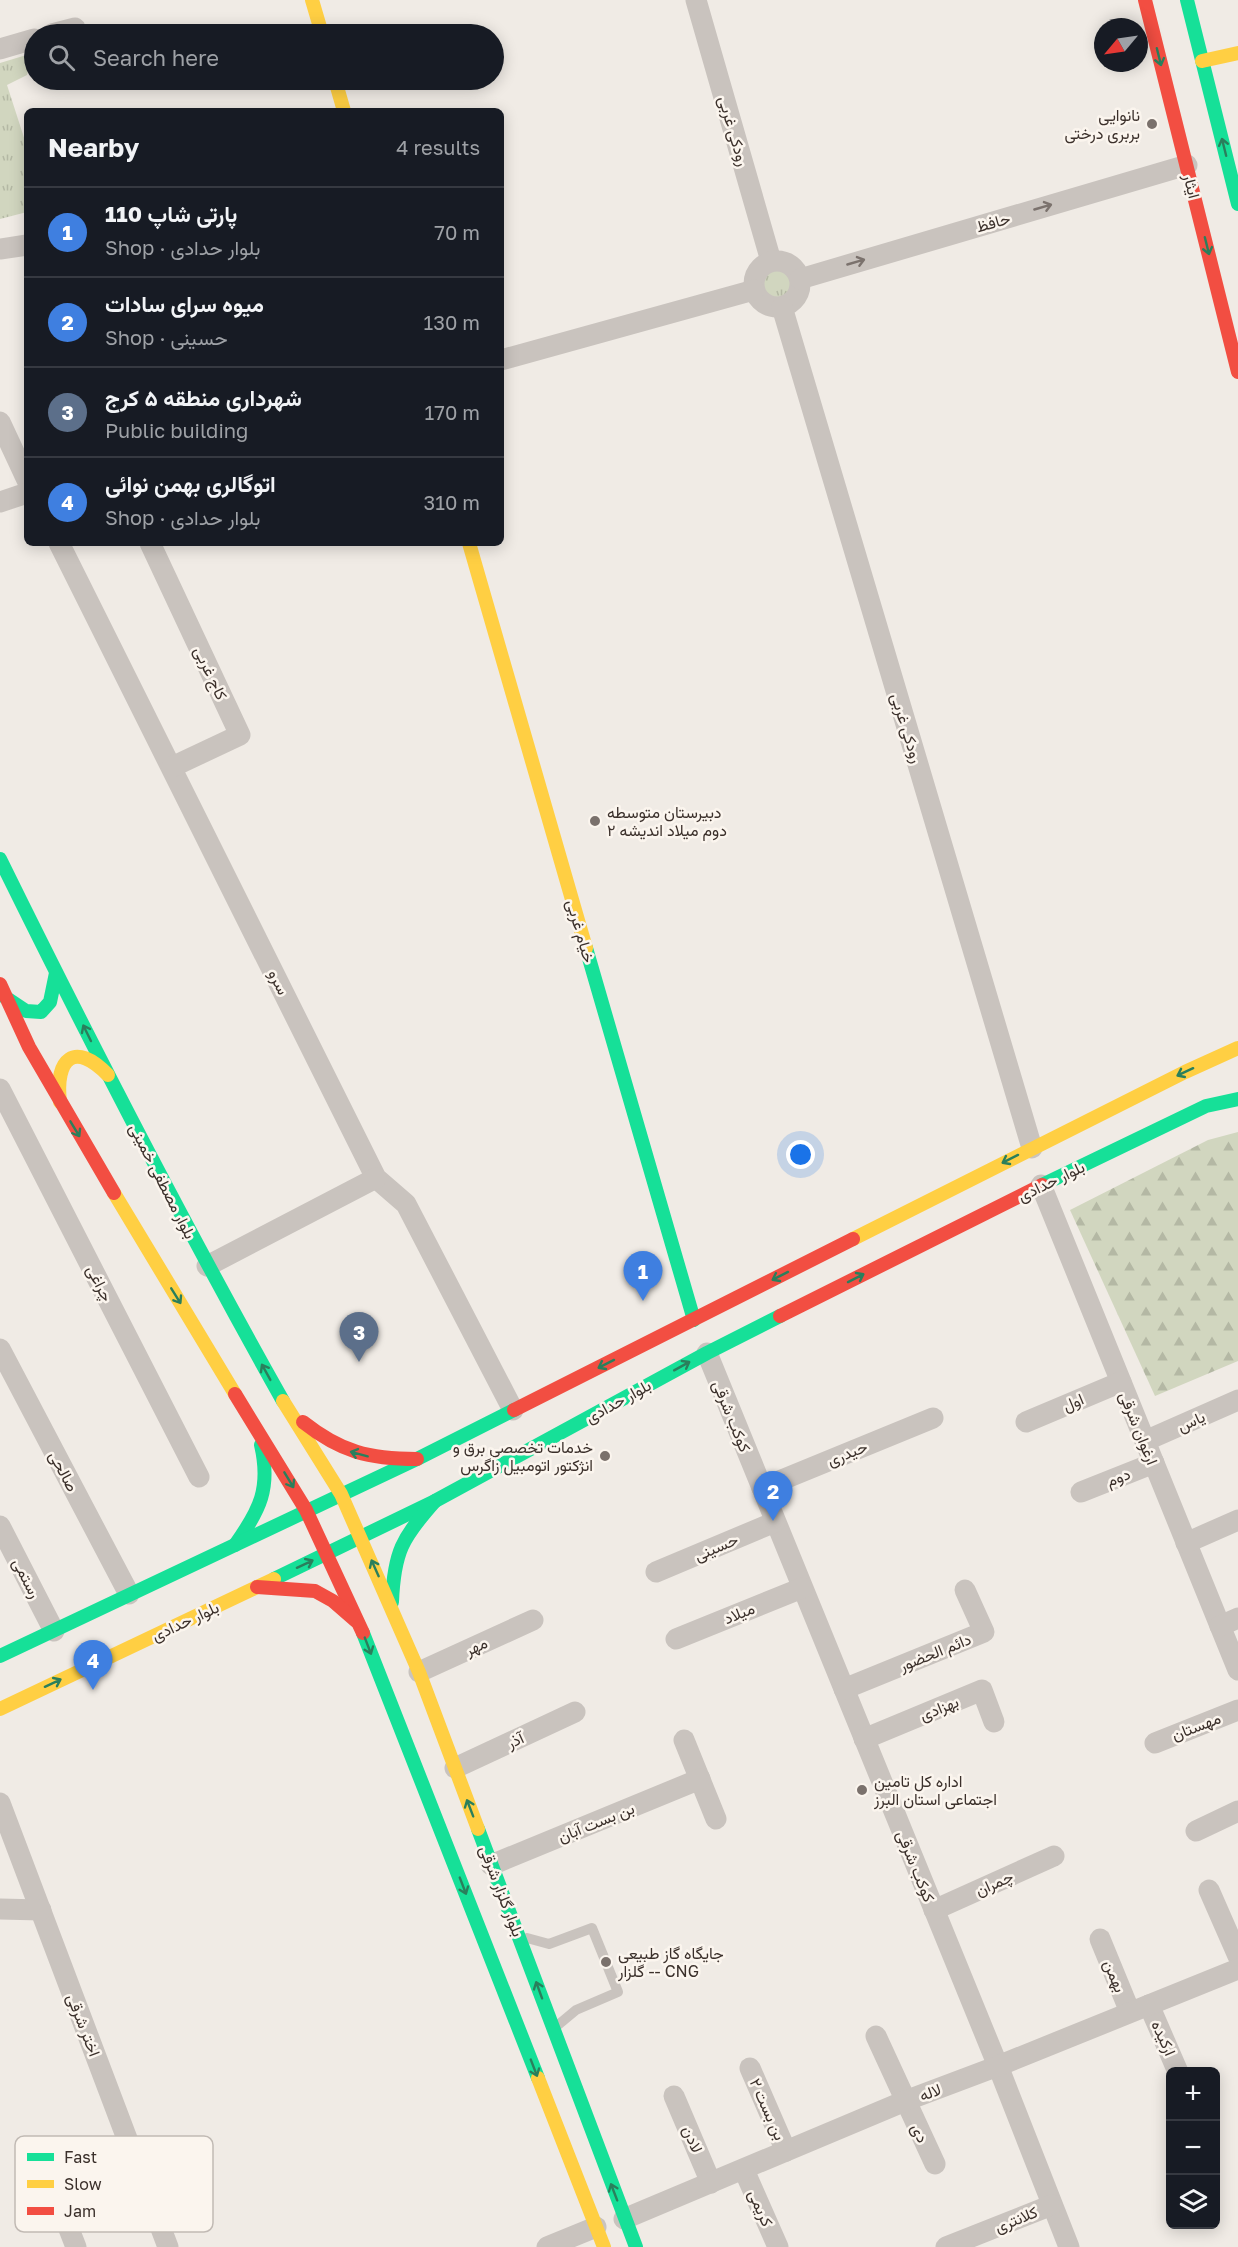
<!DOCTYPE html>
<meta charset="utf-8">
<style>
body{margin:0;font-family:"Golos Text",Vazirmatn,sans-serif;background:#20242c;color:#f1f3f6}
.controls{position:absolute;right:18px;bottom:18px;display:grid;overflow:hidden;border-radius:9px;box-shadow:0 3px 15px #0003}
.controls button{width:54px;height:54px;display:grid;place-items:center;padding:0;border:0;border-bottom:2px solid #363941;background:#171b24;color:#f1f3f6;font:30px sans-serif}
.compass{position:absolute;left:1094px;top:18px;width:54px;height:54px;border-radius:50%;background:#171b24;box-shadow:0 3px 15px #0003;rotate:241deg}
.you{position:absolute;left:801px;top:1155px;width:21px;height:21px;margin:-15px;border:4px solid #fff;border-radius:50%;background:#1a73e8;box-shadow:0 0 0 9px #1a73e833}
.badge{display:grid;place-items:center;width:39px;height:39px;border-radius:50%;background:#db2777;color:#fff;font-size:20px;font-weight:700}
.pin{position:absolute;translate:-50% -50px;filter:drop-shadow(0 2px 3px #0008)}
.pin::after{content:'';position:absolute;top:32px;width:21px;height:18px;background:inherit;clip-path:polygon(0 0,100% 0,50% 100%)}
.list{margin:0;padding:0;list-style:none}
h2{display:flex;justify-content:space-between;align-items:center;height:78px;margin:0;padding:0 24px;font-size:26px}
h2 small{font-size:20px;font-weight:400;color:#9ea1a6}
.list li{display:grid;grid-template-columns:39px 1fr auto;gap:18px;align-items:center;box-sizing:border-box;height:90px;padding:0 24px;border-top:2px solid #363941}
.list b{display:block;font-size:22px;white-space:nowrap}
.list p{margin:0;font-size:20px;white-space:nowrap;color:#9ea1a6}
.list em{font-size:20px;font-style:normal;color:#9ea1a6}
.icon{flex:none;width:33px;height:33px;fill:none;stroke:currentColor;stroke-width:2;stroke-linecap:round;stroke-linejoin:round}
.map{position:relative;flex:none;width:1238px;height:2247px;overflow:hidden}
.search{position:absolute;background:#171b24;box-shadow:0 3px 15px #0003;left:24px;top:24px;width:480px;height:66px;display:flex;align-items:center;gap:15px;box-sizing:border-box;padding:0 21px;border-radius:33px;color:#9ea1a6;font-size:22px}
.panel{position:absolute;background:#171b24;box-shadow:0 3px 15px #0003;left:24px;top:108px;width:480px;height:438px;border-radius:9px}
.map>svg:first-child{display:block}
.grass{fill:url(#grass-tufts)}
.forest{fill:url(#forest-firs)}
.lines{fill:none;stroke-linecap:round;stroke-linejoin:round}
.lane{stroke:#c9c3be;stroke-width:10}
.street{stroke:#c9c3be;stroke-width:21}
.fast{stroke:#16e098;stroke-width:14}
.slow{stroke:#ffcf43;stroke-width:14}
.jam{stroke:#f24e42;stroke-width:14}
.oneway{stroke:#2a7f5c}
.oneway2{stroke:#7b726d}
.poi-dot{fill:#7a716c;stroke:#fbf5ee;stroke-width:2}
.labels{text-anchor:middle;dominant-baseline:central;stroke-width:5;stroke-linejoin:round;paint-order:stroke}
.poi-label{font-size:16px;fill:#3b302b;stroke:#fbf5ee;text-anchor:start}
.street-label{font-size:16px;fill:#3b302b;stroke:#fbf5ee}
.key{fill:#fbf5ee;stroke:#c1bab4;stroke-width:1.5}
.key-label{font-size:16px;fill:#3b302b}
</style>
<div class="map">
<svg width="1238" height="2247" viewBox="0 0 1238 2247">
<defs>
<pattern id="grass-tufts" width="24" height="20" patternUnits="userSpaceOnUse" patternTransform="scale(1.5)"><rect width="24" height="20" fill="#d1d6bf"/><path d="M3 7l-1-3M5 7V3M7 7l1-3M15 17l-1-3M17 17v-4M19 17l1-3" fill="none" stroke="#b4b8a4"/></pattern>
<pattern id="forest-firs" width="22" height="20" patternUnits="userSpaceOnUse" patternTransform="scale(1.5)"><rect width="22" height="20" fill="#d1d6bf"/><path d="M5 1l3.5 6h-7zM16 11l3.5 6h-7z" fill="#b4b8a4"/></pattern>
</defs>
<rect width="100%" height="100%" fill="#f0ebe5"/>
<g class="grass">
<path d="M33,53L27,75L7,85L27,147V212L0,219V63Z"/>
<circle cx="777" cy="285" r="19"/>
</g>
<path class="forest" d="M1238,1132V1361L1155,1396L1070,1210L1208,1140Z"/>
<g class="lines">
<path class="lane" d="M527,1938L549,1944L592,1928L618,1992L576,2010L558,2025"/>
<g class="street">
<path d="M696,0L771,261"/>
<path d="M52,34L75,28"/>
<path d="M0,49L34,39"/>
<path d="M0,249L27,245"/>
<circle cx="777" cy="284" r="23"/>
<path d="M800,279L1187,165"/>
<path d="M782,307L1032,1148"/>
<path d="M501,360L754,290"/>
<path d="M0,422L27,480"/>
<path d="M0,502L27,493"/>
<path d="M59,543L376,1178L406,1204L513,1410"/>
<path d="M150,543L240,735L172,767"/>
<path d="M0,1089L199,1477"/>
<path d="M1041,1185L1238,1670"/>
<path d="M207,1266L376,1178"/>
<path d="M0,1349L129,1594"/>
<path d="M707,1353L998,2066L1069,2247"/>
<path d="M1026,1422L1121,1382"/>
<path d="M1145,1441L1238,1400"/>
<path d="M762,1488L933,1418"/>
<path d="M1081,1492L1154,1463"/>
<path d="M0,1526L54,1631"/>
<path d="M1186,1543L1238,1520"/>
<path d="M656,1572L775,1522"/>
<path d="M1220,1626L1238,1618"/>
<path d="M676,1639L802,1588"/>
<path d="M419,1672L533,1620"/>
<path d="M844,1689L984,1632L965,1590"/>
<path d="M864,1739L982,1690L994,1722"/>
<path d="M684,1740L716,1819"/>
<path d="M1155,1743L1238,1710"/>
<path d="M455,1768L575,1712"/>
<path d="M0,1803L168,2247"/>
<path d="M1196,1831L1238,1811"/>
<path d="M491,1865L700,1779"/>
<path d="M1209,1890L1238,1956"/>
<path d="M0,1909L41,1910"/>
<path d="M934,1910L1054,1856"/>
<path d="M1100,1939L1130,2012"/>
<path d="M1149,2005L1178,2072"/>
<path d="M876,2036L935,2164"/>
<path d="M750,2068L786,2151"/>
<path d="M674,2096L711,2183"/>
<path d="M744,2170L778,2247"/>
<path d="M624,2219L905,2101L998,2066L1238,1969"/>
<path d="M76,2247L67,2224L147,2191"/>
<path d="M547,2247L596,2227"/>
<path d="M946,2247L1052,2205"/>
</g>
<g class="fast">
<path d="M1187,0L1238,204"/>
<path d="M0,859C90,1042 183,1223 283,1401"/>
<path d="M586,948L694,1320"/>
<path d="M5,997L26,1011L41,1012L50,1002L56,973"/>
<path d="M1042,1185L1206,1106L1238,1099"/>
<path d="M235,1545C260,1510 271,1488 261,1445"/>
<path d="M274,1579L435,1501L707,1353L780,1316"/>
<path d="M392,1602C394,1552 402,1538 435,1501"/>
<path d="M363,1633L538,2078"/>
<path d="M0,1656L417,1459L514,1410"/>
<path d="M478,1829L636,2247"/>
</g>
<g class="slow">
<path d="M312,0L322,34"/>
<path d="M1202,61L1238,53"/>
<path d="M335,80L344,111"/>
<path d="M469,543L586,948"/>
<path d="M60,1102C55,1059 74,1040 108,1075"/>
<path d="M114,1193L235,1394"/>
<path d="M853,1239L1185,1072L1238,1048"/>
<path d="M283,1401L341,1494L419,1672L478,1829"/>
<path d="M0,1709L274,1579"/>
<path d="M538,2078L604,2247"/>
</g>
<g class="jam">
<path d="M1145,0L1238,372"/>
<path d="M0,984L29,1047L114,1193"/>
<path d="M780,1316L1042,1185"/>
<path d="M235,1394L306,1510L363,1633"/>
<path d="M514,1410L853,1239"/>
<path d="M303,1422C341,1452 369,1459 417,1459"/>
<path d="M257,1587L315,1591L333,1601L356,1621"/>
</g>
</g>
<defs><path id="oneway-shaft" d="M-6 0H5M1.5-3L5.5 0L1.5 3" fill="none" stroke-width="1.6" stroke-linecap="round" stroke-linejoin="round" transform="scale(1.5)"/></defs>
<g class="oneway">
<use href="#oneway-shaft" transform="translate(1159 57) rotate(76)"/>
<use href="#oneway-shaft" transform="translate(1224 147) rotate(-104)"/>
<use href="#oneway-shaft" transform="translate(1207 246) rotate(76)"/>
<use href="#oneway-shaft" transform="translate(87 1033) rotate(-116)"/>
<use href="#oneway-shaft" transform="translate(1185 1072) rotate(155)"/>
<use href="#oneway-shaft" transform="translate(75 1129) rotate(59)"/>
<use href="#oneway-shaft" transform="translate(1010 1159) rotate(153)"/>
<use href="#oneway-shaft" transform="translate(780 1276) rotate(153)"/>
<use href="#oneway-shaft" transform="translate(856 1278) rotate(-27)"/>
<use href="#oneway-shaft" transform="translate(176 1296) rotate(58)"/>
<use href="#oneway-shaft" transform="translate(606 1364) rotate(153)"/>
<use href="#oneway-shaft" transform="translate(682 1366) rotate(-29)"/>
<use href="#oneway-shaft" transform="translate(266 1372) rotate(-119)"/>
<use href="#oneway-shaft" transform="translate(359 1454) rotate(-165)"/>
<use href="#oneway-shaft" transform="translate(289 1480) rotate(59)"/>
<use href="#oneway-shaft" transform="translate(305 1564) rotate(-25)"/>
<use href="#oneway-shaft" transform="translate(375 1568) rotate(-114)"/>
<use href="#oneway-shaft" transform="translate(368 1646) rotate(69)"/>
<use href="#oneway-shaft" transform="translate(53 1683) rotate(-25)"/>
<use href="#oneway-shaft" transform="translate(470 1808) rotate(-111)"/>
<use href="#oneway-shaft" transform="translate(463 1886) rotate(69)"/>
<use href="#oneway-shaft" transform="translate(539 1990) rotate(-110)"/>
<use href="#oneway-shaft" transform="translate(534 2068) rotate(69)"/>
<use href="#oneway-shaft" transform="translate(614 2192) rotate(-111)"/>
</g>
<g class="oneway2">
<use href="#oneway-shaft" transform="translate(1043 207) rotate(-16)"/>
<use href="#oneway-shaft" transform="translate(856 262) rotate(-16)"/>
</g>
<g class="poi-dot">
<circle cx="1152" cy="124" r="6"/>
<circle cx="595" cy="821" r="6"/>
<circle cx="605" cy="1456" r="6"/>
<circle cx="862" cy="1790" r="6"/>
<circle cx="606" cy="1962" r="6"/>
</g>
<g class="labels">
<g class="poi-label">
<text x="1140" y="115" text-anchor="end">نانوایی<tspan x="1140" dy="18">بربری درختی</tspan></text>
<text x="607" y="812">دبیرستان متوسطه<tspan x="607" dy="18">دوم میلاد اندیشه ۲</tspan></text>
<text x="593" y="1447" text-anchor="end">خدمات تخصصی برق و<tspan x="593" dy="18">انژکتور اتومبیل زاگرس</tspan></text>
<text x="874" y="1781">اداره کل تامین<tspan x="874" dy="18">اجتماعی استان البرز</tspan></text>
<text x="618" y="1953">جایگاه گاز طبیعی<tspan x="618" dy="18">گلزار -- CNG</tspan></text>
</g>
<g class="street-label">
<text transform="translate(734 131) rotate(74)">رودکی غربی</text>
<text transform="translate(1192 186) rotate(76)">ایثار</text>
<text transform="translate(993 222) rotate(-16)">حافظ</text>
<text transform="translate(211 673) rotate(65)">کاج غربی</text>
<text transform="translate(907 728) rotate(73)">رودکی غربی</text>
<text transform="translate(581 931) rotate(74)">خیام غربی</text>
<text transform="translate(279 982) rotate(64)">سرو</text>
<text transform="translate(163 1181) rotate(63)">بلوار مصطفی خمینی</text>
<text transform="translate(1051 1181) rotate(-26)">بلوار حدادی</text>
<text transform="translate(100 1283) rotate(63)">چراغی</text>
<text transform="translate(618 1401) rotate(-29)">بلوار حدادی</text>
<text transform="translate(1073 1402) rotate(-23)">اول</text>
<text transform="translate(732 1416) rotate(68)">کوکب شرقی</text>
<text transform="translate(1191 1421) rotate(-24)">یاس</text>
<text transform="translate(1139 1428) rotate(68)">ارغوان شرقی</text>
<text transform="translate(847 1453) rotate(-22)">حیدری</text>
<text transform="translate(64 1471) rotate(62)">صالحی</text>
<text transform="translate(1118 1477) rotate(-22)">دوم</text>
<text transform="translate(716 1547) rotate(-23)">حسینی</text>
<text transform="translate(27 1578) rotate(63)">رستمی</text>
<text transform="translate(739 1613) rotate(-22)">میلاد</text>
<text transform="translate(185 1621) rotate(-25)">بلوار حدادی</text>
<text transform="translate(476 1646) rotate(-25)">مهر</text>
<text transform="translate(935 1652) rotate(-22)">دائم الحضور</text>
<text transform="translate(939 1708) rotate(-22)">بهزادی</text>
<text transform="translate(1196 1726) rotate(-21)">مهستان</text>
<text transform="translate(515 1740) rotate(-25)">آذر</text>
<text transform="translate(596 1822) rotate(-22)">بن بست آبان</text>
<text transform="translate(916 1866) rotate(68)">کوکب شرقی</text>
<text transform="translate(994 1883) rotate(-24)">چمران</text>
<text transform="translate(502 1891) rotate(69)">بلوار گلزار شرقی</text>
<text transform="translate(1115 1976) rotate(68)">بهمن</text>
<text transform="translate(84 2025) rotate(69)">اختر شرقی</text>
<text transform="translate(1164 2038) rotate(66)">ارکیده</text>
<text transform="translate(930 2092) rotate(-21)">لاله</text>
<text transform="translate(768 2109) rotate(66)">بن بست ۲</text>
<text transform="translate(920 2133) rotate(64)">دی</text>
<text transform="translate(693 2139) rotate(67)">لادن</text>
<text transform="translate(761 2208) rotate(67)">کریمی</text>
<text transform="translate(1016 2219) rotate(-22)">کلانتری</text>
</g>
</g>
<rect x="15" y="2136" width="198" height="96" rx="9" class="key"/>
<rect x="27" y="2153" width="27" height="8" fill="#16e098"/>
<rect x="27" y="2180" width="27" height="8" fill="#ffcf43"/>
<rect x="27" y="2207" width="27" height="8" fill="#f24e42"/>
<g class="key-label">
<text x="64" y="2163">Fast</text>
<text x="64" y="2190">Slow</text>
<text x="64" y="2217">Jam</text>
</g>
</svg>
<div class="controls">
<button>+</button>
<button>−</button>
<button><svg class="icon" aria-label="layers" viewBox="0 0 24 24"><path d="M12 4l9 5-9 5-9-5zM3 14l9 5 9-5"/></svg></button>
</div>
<svg class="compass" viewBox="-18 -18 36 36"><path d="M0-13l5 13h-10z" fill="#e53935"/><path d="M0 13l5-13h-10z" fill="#9ea1a6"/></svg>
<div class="you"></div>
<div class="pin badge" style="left:643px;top:1301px;background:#3f7fe0">1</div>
<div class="pin badge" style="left:773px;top:1521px;background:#3f7fe0">2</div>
<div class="pin badge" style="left:359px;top:1362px;background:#5c6f8a">3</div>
<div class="pin badge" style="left:93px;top:1690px;background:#3f7fe0">4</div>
<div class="search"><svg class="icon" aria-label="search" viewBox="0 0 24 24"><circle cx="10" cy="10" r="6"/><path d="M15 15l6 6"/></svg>Search here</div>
<section class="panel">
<h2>Nearby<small>4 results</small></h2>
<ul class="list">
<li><span class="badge" style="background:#3f7fe0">1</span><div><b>پارتی شاپ 110</b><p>Shop · بلوار حدادی</p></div><em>70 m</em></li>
<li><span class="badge" style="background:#3f7fe0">2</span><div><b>میوه سرای سادات</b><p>Shop · حسینی</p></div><em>130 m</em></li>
<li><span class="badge" style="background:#5c6f8a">3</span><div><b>شهرداری منطقه ۵ کرج</b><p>Public building</p></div><em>170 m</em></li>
<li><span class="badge" style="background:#3f7fe0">4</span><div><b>اتوگالری بهمن نوائی</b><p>Shop · بلوار حدادی</p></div><em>310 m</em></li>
</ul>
</section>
</div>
